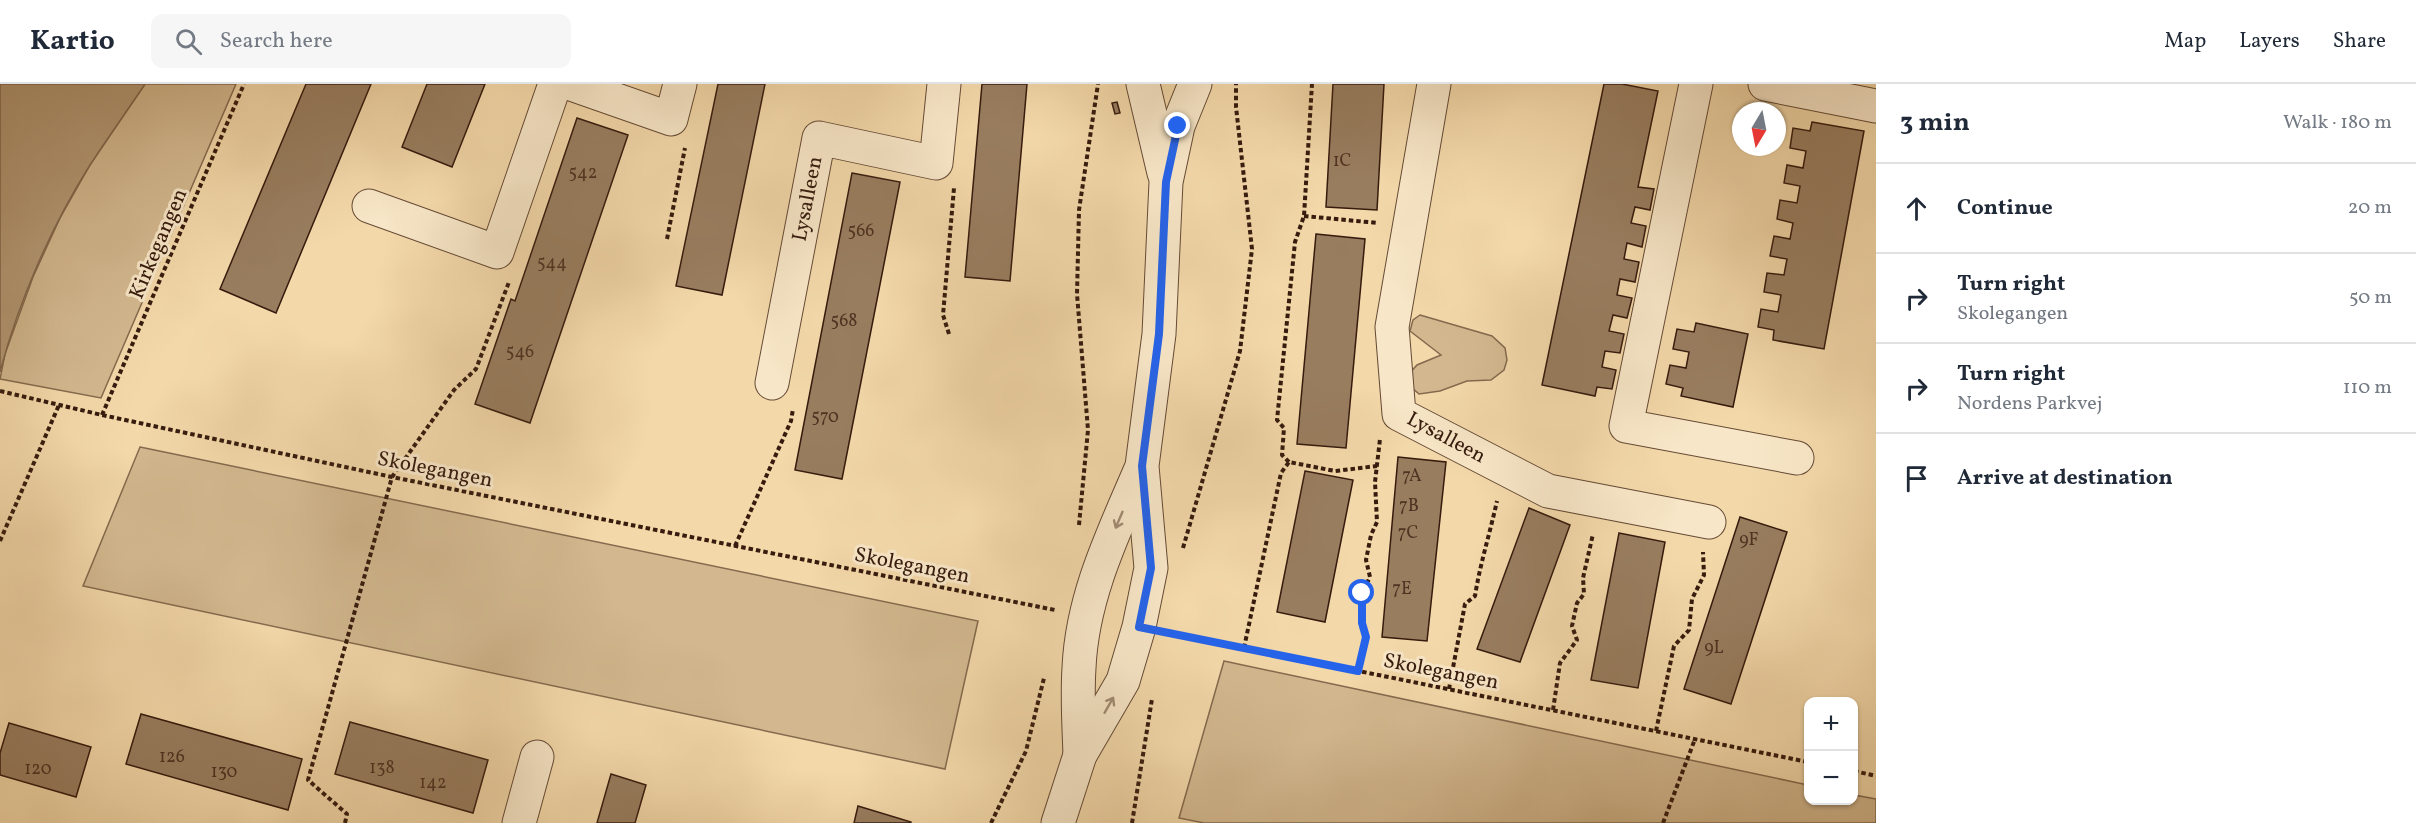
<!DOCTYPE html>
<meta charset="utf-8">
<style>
body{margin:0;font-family:Vollkorn,serif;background:#f6f6f7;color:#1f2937}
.controls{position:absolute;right:18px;bottom:18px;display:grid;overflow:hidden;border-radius:12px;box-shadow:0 2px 4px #0004}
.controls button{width:54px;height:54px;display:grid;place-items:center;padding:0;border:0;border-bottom:2px solid #e0e1e3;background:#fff;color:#1f2937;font:30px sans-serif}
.compass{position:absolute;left:1732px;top:18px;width:54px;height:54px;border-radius:50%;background:#fff;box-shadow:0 2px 4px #0004;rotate:190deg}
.stop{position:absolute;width:18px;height:18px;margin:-14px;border:4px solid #2563eb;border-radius:50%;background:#fff}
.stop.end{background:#2563eb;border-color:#fff;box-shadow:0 2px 6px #0008}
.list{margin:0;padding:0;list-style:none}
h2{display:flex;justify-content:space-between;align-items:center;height:78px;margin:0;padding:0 24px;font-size:26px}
h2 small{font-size:20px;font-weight:400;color:#747a83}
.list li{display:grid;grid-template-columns:39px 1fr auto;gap:18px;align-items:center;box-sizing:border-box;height:90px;padding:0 24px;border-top:2px solid #e0e1e3}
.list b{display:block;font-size:22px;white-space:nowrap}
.list p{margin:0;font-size:20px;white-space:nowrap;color:#747a83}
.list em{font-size:20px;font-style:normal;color:#747a83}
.icon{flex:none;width:33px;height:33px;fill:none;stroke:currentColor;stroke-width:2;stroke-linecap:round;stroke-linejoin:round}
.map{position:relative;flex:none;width:1876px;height:739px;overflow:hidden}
header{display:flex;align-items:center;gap:36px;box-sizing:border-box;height:84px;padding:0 30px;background:#fff;border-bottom:2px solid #e0e1e3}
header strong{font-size:28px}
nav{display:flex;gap:33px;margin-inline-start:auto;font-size:21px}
.search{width:420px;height:54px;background:#f6f6f7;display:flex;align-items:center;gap:15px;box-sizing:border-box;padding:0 21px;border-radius:12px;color:#747a83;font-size:22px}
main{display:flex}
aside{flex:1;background:#fff}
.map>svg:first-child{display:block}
.green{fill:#d3b88f;stroke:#846a4e;stroke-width:1.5}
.water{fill:#b39874;stroke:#81664b;stroke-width:1.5}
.building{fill:#987d5f;stroke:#361b0e;stroke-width:1.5}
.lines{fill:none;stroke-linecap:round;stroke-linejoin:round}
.street-casing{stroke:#654a35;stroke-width:35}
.path{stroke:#361b0e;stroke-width:4;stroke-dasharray:4.5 3;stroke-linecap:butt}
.street{stroke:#f7e6c7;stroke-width:33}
.oneway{stroke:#a08b74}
.route{stroke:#2563eb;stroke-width:8}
.labels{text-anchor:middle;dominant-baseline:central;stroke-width:6;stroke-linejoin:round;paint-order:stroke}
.number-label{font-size:18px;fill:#4e3422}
.street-label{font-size:21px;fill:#361b0e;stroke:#f7e6c7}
</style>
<header>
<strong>Kartio</strong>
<div class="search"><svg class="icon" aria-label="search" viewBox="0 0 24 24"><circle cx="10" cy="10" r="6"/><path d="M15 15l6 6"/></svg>Search here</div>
<nav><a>Map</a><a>Layers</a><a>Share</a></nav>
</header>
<main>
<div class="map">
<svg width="1876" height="739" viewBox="0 0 1876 739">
<rect width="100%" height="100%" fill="#f3d8a9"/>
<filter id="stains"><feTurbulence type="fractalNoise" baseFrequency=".00333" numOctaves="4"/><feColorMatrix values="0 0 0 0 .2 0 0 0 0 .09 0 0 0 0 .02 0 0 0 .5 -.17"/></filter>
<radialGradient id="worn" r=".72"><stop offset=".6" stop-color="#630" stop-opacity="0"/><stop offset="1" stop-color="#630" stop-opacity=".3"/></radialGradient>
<g class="green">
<path d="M145,0H236L101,314L0,295L5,270L33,193L60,134L90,81Z"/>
<path d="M1420,231L1492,252L1505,264L1507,276L1504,286L1491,296L1467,297L1440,307L1419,310L1410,302L1408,291L1417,281L1441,271L1410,247L1413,236Z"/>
<path d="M140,363L978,537L945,685L83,502Z"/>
<path d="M1224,577L1808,701V716H1854V711L1876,715V739H1204L1179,734Z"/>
</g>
<path class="water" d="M0,0H145C127,27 108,53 90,81C51,143 19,216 0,288Z"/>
<g class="building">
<path d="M306,0H371L276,229L220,205Z"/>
<path d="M427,0H485L452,83L402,63Z"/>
<path d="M718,0H765L722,211L676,202Z"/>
<path d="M982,0H1027L1010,197L965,193Z"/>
<path d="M1333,0H1384L1377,126L1326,123Z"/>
<path d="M1604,0H1622L1658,7L1638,103L1654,105L1650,126L1635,123L1631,139L1646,142L1642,163L1627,159L1624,175L1639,178L1635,198L1620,195L1617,211L1632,214L1627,234L1613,231L1609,247L1624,250L1620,269L1605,267L1602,283L1616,286L1612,305L1597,303L1595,312L1542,301Z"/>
<path d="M1117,18L1120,29L1115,30L1112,19Z"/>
<path d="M577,34L628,51L530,339L475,320L511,215L515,217Z"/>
<path d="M1812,38L1864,47L1824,265L1773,256L1774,246L1758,243L1761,225L1778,228L1781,211L1764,208L1767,189L1784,191L1787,175L1770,172L1774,152L1790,155L1793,139L1777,135L1780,116L1797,119L1800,102L1784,99L1787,81L1803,84L1806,67L1790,64L1793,44L1810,47Z"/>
<path d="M852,89L900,98L842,395L795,386Z"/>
<path d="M1316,150L1365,155L1346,364L1297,360Z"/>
<path d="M1696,239L1748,250L1733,323L1681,312L1683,304L1666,300L1670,281L1686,284L1689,268L1673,265L1677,245L1694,248Z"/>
<path d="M1398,373L1446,378L1427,557L1382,553Z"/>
<path d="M1305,387L1353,396L1325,538L1277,528Z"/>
<path d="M1529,424L1570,441L1520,578L1477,565Z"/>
<path d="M1740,433L1787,448L1731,620L1684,605Z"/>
<path d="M1619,449L1665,458L1638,604L1591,596Z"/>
<path d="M141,630L302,675L288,726L126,680Z"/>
<path d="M350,638L488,676L473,729L335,690Z"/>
<path d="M9,639L91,663L76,713L0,691V669Z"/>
<path d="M611,690L646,701L635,739H597Z"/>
<path d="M858,722L911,738V739H854Z"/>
</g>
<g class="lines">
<g class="street-casing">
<g id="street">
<path d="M571,0L671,35L680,0"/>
<path d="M1143,0L1164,89"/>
<path d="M1434,0L1392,243L1399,330L1548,407L1709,438"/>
<path d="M1696,0L1626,342L1797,374"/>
<path d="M1765,0L1876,22"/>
<path d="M369,122L497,168L555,0"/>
<path d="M772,299L819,54L936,79L944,0"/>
<path d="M1080,671C1079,642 1077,613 1079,584C1082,513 1113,450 1140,387"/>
<path d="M519,739L537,673"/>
<path d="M1058,739L1080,671L1123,597L1139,543L1151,484L1142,382L1159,250L1166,98L1178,42L1195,0"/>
</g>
</g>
<g class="path">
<path d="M1304,132L1378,139"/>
<path d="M667,155L685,64"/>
<path d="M949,250L943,231L954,104"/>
<path d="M0,307L102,331L392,393L1055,526"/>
<path d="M102,331L244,0"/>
<path d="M1289,378L1282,371L1284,344L1277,336L1295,158L1304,132L1312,0"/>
<path d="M1079,441L1088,346L1077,210L1079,126L1098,0"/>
<path d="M0,457L59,321"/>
<path d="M735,462L791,337L793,325"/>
<path d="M1183,464L1240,267L1252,165L1236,23V0"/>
<path d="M1171,549L1808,678"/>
<path d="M1244,564L1281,389L1289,378L1335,387L1377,382"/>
<path d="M1358,587L1366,553L1362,539V509L1370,493L1366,476L1371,451L1377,438L1375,398L1380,355"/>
<path d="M1449,605L1465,520L1475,512C1480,480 1490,449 1497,417"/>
<path d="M1553,626L1560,579L1577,556L1572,542L1577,519L1584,510L1583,494L1593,450"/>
<path d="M1656,647L1674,562L1689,546L1692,515L1704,491L1703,468"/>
<path d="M1854,687L1876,692"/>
<path d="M345,739L347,730L308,696L392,393L454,306L476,285L509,198"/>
<path d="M991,739L1026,667L1044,594"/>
<path d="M1132,739L1152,615"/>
<path d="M1663,739L1695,655"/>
</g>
<use href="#street" class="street"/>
</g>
<defs><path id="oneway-shaft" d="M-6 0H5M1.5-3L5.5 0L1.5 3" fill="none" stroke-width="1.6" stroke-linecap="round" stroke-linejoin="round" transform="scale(1.5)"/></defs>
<g class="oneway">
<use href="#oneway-shaft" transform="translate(1119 436) rotate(113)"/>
<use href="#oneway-shaft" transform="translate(1109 621) rotate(-60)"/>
</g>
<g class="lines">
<path class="route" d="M1178,42L1166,98L1159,250L1142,382L1151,484L1139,543L1358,587L1366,553L1362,539V509"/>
</g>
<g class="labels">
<g class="number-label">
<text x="1342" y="77">1C</text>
<text x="583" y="89">542</text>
<text x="861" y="147">566</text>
<text x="552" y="179">544</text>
<text x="844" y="237">568</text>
<text x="520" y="268">546</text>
<text x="825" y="333">570</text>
<text x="1412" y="392">7A</text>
<text x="1409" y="422">7B</text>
<text x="1408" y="449">7C</text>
<text x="1749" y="456">9F</text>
<text x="1402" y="505">7E</text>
<text x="1714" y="564">9L</text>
<text x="172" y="673">126</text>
<text x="382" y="684">138</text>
<text x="38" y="685">120</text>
<text x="224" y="688">130</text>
<text x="433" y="699">142</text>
</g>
<g class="street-label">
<text transform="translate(808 115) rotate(-79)">Lysalleen</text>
<text transform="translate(159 160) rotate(-67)">Kirkegangen</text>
<text transform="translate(1446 354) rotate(28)">Lysalleen</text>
<text transform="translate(435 386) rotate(11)">Skolegangen</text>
<text transform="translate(912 482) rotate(11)">Skolegangen</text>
<text transform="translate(1441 588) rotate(11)">Skolegangen</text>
</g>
</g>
<rect width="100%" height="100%" filter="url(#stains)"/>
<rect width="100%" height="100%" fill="url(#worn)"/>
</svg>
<div class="controls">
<button>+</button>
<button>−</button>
</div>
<svg class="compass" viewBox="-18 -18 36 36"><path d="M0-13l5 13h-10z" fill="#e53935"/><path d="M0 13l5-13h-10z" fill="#747a83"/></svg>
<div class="stop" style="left:1362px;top:509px"></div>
<div class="stop end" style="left:1178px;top:42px"></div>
</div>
<aside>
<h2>3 min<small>Walk · 180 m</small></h2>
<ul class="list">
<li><svg class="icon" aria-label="ahead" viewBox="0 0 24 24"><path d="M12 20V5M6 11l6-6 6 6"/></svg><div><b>Continue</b></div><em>20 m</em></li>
<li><svg class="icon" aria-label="right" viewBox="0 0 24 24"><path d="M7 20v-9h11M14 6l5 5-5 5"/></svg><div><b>Turn right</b><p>Skolegangen</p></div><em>50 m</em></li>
<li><svg class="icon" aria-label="right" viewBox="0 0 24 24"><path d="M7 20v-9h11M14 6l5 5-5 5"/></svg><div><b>Turn right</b><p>Nordens Parkvej</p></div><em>110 m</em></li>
<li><svg class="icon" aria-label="arrive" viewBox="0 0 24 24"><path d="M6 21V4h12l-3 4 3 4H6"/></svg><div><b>Arrive at destination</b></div></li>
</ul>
</aside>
</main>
